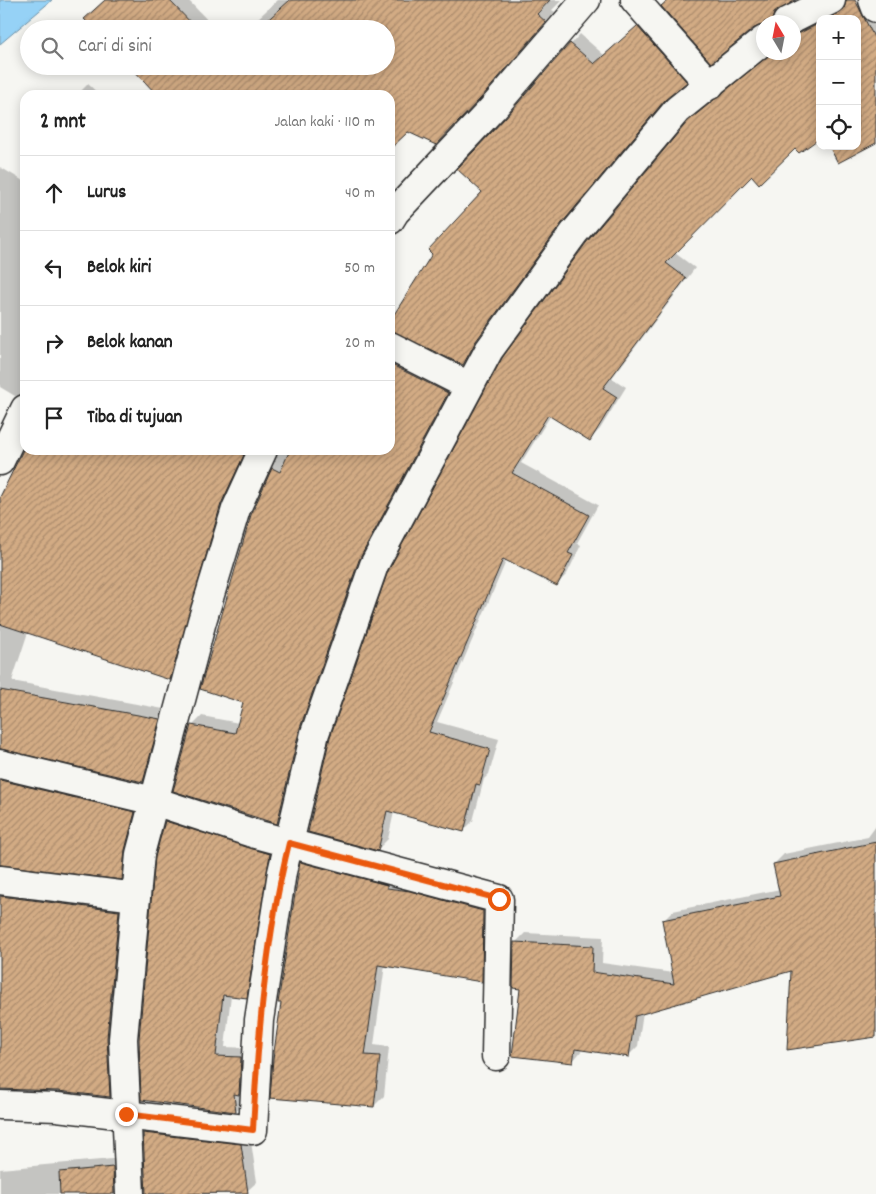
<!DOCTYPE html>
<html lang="id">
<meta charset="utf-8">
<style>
body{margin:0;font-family:Dekko,sans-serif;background:#f6f6f6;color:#222}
.controls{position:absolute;right:15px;top:15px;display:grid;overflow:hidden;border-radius:10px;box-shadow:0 2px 12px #0003}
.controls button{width:45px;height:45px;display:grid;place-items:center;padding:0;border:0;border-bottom:1px solid #e0e0e0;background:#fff;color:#222;font:25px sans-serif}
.compass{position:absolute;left:756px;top:15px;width:45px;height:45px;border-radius:50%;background:#fff;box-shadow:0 2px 12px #0003;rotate:350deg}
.stop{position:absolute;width:15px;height:15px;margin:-11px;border:4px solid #ea580c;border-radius:50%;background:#fff}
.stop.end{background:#ea580c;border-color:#fff;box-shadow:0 1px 5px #0008}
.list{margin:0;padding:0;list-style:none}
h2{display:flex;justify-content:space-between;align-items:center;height:65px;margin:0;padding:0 20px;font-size:21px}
h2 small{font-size:16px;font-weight:400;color:#767676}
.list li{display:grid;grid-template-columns:32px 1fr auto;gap:15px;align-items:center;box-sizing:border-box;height:75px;padding:0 20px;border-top:1px solid #e0e0e0}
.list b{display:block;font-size:19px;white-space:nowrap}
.list em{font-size:16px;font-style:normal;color:#767676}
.icon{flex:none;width:28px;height:28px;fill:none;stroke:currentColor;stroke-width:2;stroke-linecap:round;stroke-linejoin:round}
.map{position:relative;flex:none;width:876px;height:1194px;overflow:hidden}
.search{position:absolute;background:#fff;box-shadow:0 2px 12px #0003;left:20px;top:20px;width:375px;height:55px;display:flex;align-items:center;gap:12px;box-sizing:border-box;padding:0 18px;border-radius:28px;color:#767676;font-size:19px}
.panel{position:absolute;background:#fff;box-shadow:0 2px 12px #0003;left:20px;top:90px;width:375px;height:365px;border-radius:15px}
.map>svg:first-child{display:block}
.water{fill:#96d2f6;stroke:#6b8fa5}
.shadow{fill:#0003}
.building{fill:url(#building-hatch);stroke:#2b2b2b}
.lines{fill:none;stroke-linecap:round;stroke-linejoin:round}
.street-casing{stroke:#2b2b2b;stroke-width:31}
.street{stroke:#f6f6f2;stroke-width:28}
.route{stroke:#ea580c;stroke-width:6}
</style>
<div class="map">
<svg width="876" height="1194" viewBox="0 0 876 1194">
<defs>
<pattern id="building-hatch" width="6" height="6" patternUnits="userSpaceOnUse" patternTransform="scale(1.25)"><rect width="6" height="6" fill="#d2ab84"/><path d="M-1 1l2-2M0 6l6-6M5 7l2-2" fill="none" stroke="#ab8b6c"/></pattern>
</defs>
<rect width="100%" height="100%" fill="#f6f6f2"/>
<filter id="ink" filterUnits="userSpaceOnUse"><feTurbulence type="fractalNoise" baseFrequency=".02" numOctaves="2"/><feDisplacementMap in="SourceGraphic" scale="10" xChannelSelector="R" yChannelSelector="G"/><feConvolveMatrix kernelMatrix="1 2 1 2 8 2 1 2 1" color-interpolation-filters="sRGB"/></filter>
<g filter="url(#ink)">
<path class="water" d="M0,0H52L0,44Z"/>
<g class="shadow">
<path d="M106,0H188L216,29H96Z"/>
<path d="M278,0H562L552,10L555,12L491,86L407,130L390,146V95H159L386,66V29H246Z"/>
<path d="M876,16V141L838,161L857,146V22Z"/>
<path d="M648,17L696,72L670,95L572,212L486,330L473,354L463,364L390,329V323L483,192L506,119L580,34L604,55Z"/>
<path d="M820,35L795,147L752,175L675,253L695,268L612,378L626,387L600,429L590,439L551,415L521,463L598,505L577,543L581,545L567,574L557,584L507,559L437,722L499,739L489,774L484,779L473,821L463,831L394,812L388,839L378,849L309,831L689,122L773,52H794V44Z"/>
<path d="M88,84L100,95H77Z"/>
<path d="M0,167L25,182V393L15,396L0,387Z"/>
<path d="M390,348L457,383L287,813L277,822L192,726L202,716L239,723L244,703L252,515L279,450H390Z"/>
<path d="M25,448L250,450L180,668L170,678L28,632L12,681L169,710L152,771L143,781L0,748V495L3,496Z"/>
<path d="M0,766L144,803L131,868L122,878L0,863Z"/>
<path d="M176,812L279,845L256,987L246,997L231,995L225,1047L251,1048L246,1101L236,1111L143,1099L166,822Z"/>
<path d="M876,826V1035L792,969L643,1012L638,1046L628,1056L583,1049L573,1061L521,988L515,943L525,933L603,937L602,963L673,973L663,921L673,911L780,889L774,864L784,854L868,837Z"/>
<path d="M311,853L492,901L491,971L481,981L385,965L374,1045L389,1047L384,1096L374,1106L302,863Z"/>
<path d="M0,883L128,901L119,1086L110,1096L58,1090L0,1088Z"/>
<path d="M154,1124L250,1135L257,1182L247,1191L240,1192L241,1194H147L144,1133Z"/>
<path d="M123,1158L128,1194H0V1169Z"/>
</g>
<g class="building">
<path d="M105,0H169L197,29H94L84,19Z"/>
<path d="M290,0H550L537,14L546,22L481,98L436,145L408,132L390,149V95H157L130,66H386V29H246L255,20L261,26Z"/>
<path d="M668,0H796L774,13L772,22H764V25L754,28L711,63L661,6Z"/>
<path d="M846,0H855L876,41V143L838,163L829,146H857V19H828L844,9Z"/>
<path d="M820,23V138L799,153L795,149L759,184L752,176L666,263L686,278L603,388L617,397L590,441L548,415L512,473L589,515L568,553L573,555L557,586L503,559L429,732L490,749L480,785L476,784L464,832L387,811L378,851L308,832L330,737L388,571L502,358L586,243L688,121L773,52H794V36Z"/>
<path d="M637,26L687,82L665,100L562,223L476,341L463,365L390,331V321L432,254L428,250L482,192L457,169L505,118L570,43L594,64Z"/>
<path d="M390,364L448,393L359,560L300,728L277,824L173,791L191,725L235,733L243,703L200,689L251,515L272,468L280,472L290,450H390Z"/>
<path d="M23,450H234L244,455L221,504L170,680L0,624V497Z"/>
<path d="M0,690L160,719L143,782L0,749Z"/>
<path d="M0,780L135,812L125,850L122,880L0,865Z"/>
<path d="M165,821L270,854L247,998L223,995L216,1056L241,1057L239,1095L234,1094L236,1112L141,1100L139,1039L155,857Z"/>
<path d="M876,842V1037L787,1050L791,971L635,1016L629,1057L575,1049L573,1063L512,1056L520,989L513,988L514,942L593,946L592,972L674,984L662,920L780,896L773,864Z"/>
<path d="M300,862L387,885V888L410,891L483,911L482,982L378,965L365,1055L380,1056L374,1107L270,1098L273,1059L281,1003H278Z"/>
<path d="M0,896L119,911L107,1038L110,1097L58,1091L0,1089Z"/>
<path d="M143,1133L241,1144L248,1193L146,1194Z"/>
<path d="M113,1167L114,1194H60L59,1172Z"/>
</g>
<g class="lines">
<g class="street-casing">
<g id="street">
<path d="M635,0L710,85"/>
<path d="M873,0L876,8"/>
<path d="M787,22L831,0"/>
<path d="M390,220L395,212L493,108L586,0"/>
<path d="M390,346L469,386"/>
<path d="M0,461L25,409"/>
<path d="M0,764L154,801L255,834L499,899L496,1056"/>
<path d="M0,880L136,897"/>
<path d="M0,1105L57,1107L253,1130L259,1020L282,872L315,733L374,565L489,350L574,233L677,110L764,40"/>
<path d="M130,1194L123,1039L140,854L202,621L236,509L263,450"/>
</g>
</g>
<use href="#street" class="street"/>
</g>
</g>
<g class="lines" filter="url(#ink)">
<path class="route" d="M126,1114L253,1130C258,1033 266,937 289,843L499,899"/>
</g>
</svg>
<div class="controls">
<button>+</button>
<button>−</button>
<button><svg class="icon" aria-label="locate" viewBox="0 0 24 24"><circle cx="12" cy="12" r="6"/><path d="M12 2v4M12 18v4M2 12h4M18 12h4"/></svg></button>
</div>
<svg class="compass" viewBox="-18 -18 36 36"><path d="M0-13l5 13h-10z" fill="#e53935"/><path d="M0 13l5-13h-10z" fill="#767676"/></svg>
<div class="stop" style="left:499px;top:899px"></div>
<div class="stop end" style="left:126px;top:1114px"></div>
<div class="search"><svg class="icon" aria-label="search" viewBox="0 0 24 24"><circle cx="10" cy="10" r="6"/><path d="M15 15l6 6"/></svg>Cari di sini</div>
<section class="panel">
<h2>2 mnt<small>Jalan kaki · 110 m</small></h2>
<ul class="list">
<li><svg class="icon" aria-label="ahead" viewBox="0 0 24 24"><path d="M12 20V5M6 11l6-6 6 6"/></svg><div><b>Lurus</b></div><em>40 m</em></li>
<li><svg class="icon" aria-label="left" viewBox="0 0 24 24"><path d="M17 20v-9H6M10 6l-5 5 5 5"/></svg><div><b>Belok kiri</b></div><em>50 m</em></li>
<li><svg class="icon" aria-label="right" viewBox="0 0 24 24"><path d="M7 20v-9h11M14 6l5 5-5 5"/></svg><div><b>Belok kanan</b></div><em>20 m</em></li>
<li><svg class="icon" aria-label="arrive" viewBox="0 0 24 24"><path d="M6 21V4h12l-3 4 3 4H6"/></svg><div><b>Tiba di tujuan</b></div></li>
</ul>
</section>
</div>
